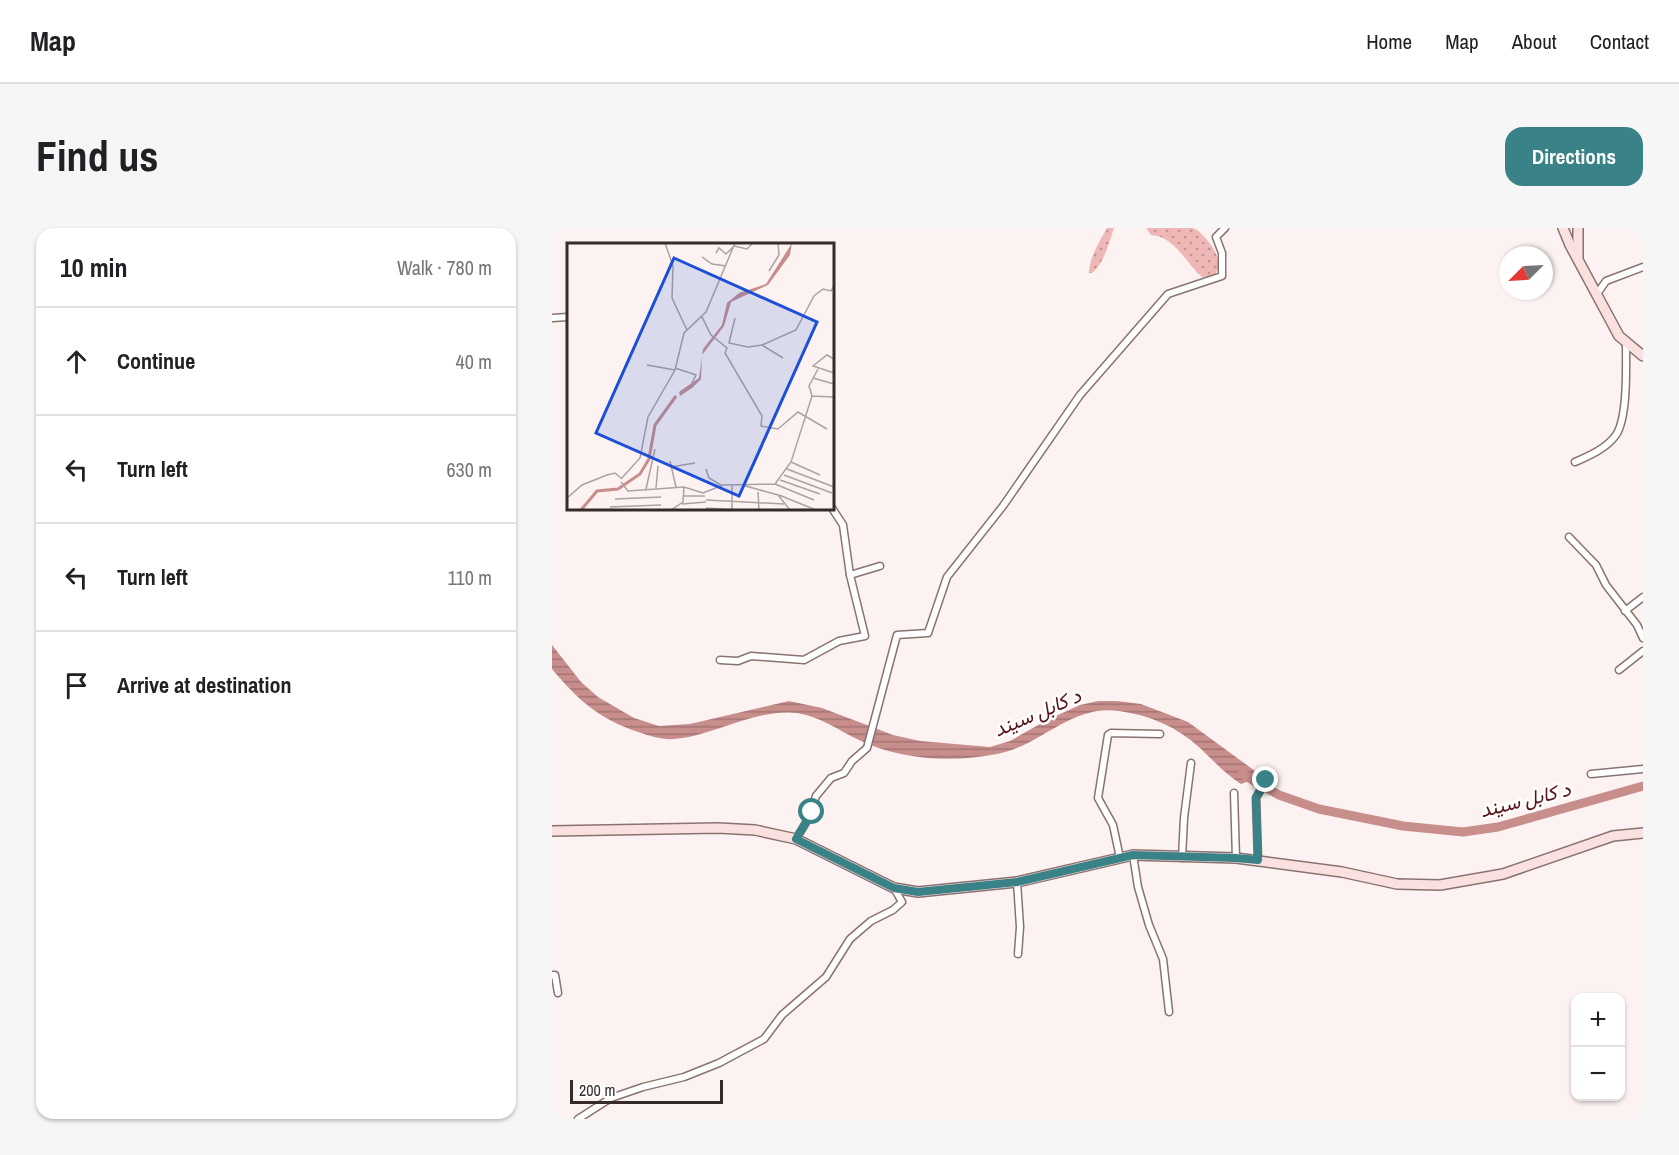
<!DOCTYPE html>
<meta charset="utf-8">
<style>
body{margin:0;font-family:"Archivo Narrow",Vazirmatn,sans-serif;background:#f6f6f6;color:#202124}
.controls{position:absolute;right:18px;bottom:18px;display:grid;overflow:hidden;border-radius:12px;box-shadow:0 2px 4px #0004}
.controls button{width:54px;height:54px;display:grid;place-items:center;padding:0;border:0;border-bottom:2px solid #e0e0e0;background:#fff;color:#202124;font:30px sans-serif}
.compass{position:absolute;left:947px;top:18px;width:54px;height:54px;border-radius:50%;background:#fff;box-shadow:0 2px 4px #0004;rotate:246deg}
.scale{position:absolute;left:18px;bottom:15px;width:153px;box-sizing:border-box;padding-left:6px;border:3px solid #342b2b;border-top:0;font-size:16px;line-height:21px;white-space:nowrap;color:#342b2b;-webkit-text-stroke:4px #fff;paint-order:stroke}
.stop{position:absolute;width:18px;height:18px;margin:-14px;border:4px solid #398287;border-radius:50%;background:#fff}
.stop.end{background:#398287;border-color:#fff;box-shadow:0 2px 6px #0008}
.list{margin:0;padding:0;list-style:none}
h2{display:flex;justify-content:space-between;align-items:center;height:78px;margin:0;padding:0 24px;font-size:26px}
h2 small{font-size:20px;font-weight:400;color:#757577}
.list li{display:grid;grid-template-columns:39px 1fr auto;gap:18px;align-items:center;box-sizing:border-box;height:108px;padding:0 24px;border-top:2px solid #e0e0e0}
.list b{display:block;font-size:22px;white-space:nowrap}
.list em{font-size:20px;font-style:normal;color:#757577}
.icon{flex:none;width:33px;height:33px;fill:none;stroke:currentColor;stroke-width:2;stroke-linecap:round;stroke-linejoin:round}
.map{position:relative;flex:none;width:1091px;height:891px;overflow:hidden;border-radius:18px}
header{display:flex;align-items:center;gap:36px;box-sizing:border-box;height:84px;padding:0 30px;background:#fff;border-bottom:2px solid #e0e0e0}
header strong{font-size:28px}
nav{display:flex;gap:33px;margin-inline-start:auto;font-size:21px}
.intro{display:flex;align-items:center;justify-content:space-between;box-sizing:border-box;height:144px;padding:0 36px}
h1{margin:0;font-size:42px}
.button{padding:15px 27px;border-radius:18px;background:#398287;color:#fff;font-size:21px;font-weight:700}
main{display:flex;gap:36px;padding:0 36px}
aside{flex:1;background:#fff;border-radius:18px;box-shadow:0 2px 4px #0004}
.map>svg:first-child{display:block}
.grass{fill:url(#grass-dots)}
.water{fill:url(#water-rules)}
.lines{fill:none;stroke-linecap:round;stroke-linejoin:round}
.river{stroke:#c88e8c;stroke-width:9}
.street-casing{stroke:#887371;stroke-width:9}
.secondary-casing{stroke:#887371;stroke-width:12}
.street{stroke:#fff;stroke-width:6}
.secondary{stroke:#fbe0e0;stroke-width:9}
.route{stroke:#398287;stroke-width:8}
.labels{text-anchor:middle;dominant-baseline:central;stroke-width:5;stroke-linejoin:round;paint-order:stroke}
.water-label{font-size:20px;font-style:italic;fill:#5a1418;stroke:#fff}
.inset-river{fill:none;stroke:#c88e8c;stroke-width:3}
.inset-road{fill:none;stroke:#aca2a2;stroke-width:1.5}
.view{fill:#1d4ed8;fill-opacity:0.15;stroke:#1d4ed8;stroke-width:3}
.inset-edge{fill:none;stroke:#342b2b;stroke-width:3}
</style>
<header>
<strong>Map</strong>
<nav><a>Home</a><a>Map</a><a>About</a><a>Contact</a></nav>
</header>
<div class="intro"><h1>Find us</h1><a class="button">Directions</a></div>
<main>
<aside>
<h2>10 min<small>Walk · 780 m</small></h2>
<ul class="list">
<li><svg class="icon" aria-label="ahead" viewBox="0 0 24 24"><path d="M12 20V5M6 11l6-6 6 6"/></svg><div><b>Continue</b></div><em>40 m</em></li>
<li><svg class="icon" aria-label="left" viewBox="0 0 24 24"><path d="M17 20v-9H6M10 6l-5 5 5 5"/></svg><div><b>Turn left</b></div><em>630 m</em></li>
<li><svg class="icon" aria-label="left" viewBox="0 0 24 24"><path d="M17 20v-9H6M10 6l-5 5 5 5"/></svg><div><b>Turn left</b></div><em>110 m</em></li>
<li><svg class="icon" aria-label="arrive" viewBox="0 0 24 24"><path d="M6 21V4h12l-3 4 3 4H6"/></svg><div><b>Arrive at destination</b></div></li>
</ul>
</aside>
<div class="map">
<svg width="1091" height="891" viewBox="0 0 1091 891">
<defs>
<pattern id="grass-dots" width="8" height="8" patternUnits="userSpaceOnUse" patternTransform="scale(1.5)"><rect width="8" height="8" fill="#efb7b5"/><path d="M2 2h.1M6 6h.1" fill="none" stroke="#c29593" stroke-width="1.8" stroke-linecap="round"/></pattern>
<pattern id="water-rules" width="6" height="5" patternUnits="userSpaceOnUse" patternTransform="scale(1.5)"><rect width="6" height="5" fill="#c88e8c"/><path d="M0 2.5h6" fill="none" stroke="#a37473"/></pattern>
</defs>
<rect width="100%" height="100%" fill="#fcf2f1"/>
<g class="grass">
<path d="M555,0H562C557,14 552,36 540,45H537C537,30 548,13 555,0Z"/>
<path d="M594,0H641L645,2C658,13 674,32 662,48L650,49C634,35 622,8 599,7Z"/>
</g>
<path class="water" d="M0,417L29,454L46,469L82,490L107,498L138,496L237,473L270,480L341,507L368,513L438,519L458,513L495,492L528,477L546,473H565L589,476L636,494L703,543L700,552L689,556C673,546 661,532 648,520C625,499 598,487 567,483C519,476 489,518 445,526C400,535 349,532 307,512C288,503 267,488 245,485C222,482 196,491 174,498C158,503 140,510 122,511C110,512 98,508 86,504C47,491 26,472 0,441Z"/>
<g class="lines">
<path class="river" d="M690,546L727,567L767,581L851,598L911,604L946,599L1091,558"/>
<g class="street-casing">
<g id="street">
<path d="M1045,66L1054,53L1091,39"/>
<path d="M0,90L16,89"/>
<path d="M1023,234C1037,228 1055,220 1064,207C1076,189 1074,138 1074,115"/>
<path d="M1017,309L1044,337L1054,357L1085,397L1091,410"/>
<path d="M298,347L328,338"/>
<path d="M1073,383L1091,369"/>
<path d="M168,432L186,433L199,428L252,432L287,413L313,408L298,347L291,297L280,280"/>
<path d="M1067,442L1091,423"/>
<path d="M1039,546L1091,541"/>
<path d="M682,565L684,630"/>
<path d="M244,611L258,588L264,568L279,550L292,545L300,533L315,520L345,407L376,405L395,349L451,278L528,167L616,66L670,48V25L664,9L673,0"/>
<path d="M581,627L586,659L597,697L611,731L617,784"/>
<path d="M568,630L561,597L546,570L556,507L559,505L608,506"/>
<path d="M630,630L632,590L639,535"/>
<path d="M706,632L704,570L714,552"/>
<path d="M465,654L468,699L466,726"/>
<path d="M0,747H3L6,765"/>
<path d="M26,891L59,870L91,859L132,849L167,835L212,811L230,787L274,749L298,711L319,693L341,682L350,674L342,660"/>
</g>
</g>
<g class="secondary-casing">
<g id="secondary">
<path d="M1011,0L1018,17L1067,108L1091,128"/>
<path d="M1026,0V29"/>
<path d="M0,603L166,600L203,602L244,611L342,660L366,664L465,654L581,627L684,630L790,644L845,656L888,657L951,646L1061,608L1091,605"/>
</g>
</g>
<use href="#street" class="street"/>
<use href="#secondary" class="secondary"/>
</g>
<g class="lines">
<path class="route" d="M260,584L244,611L342,660L366,664L465,654L581,627L684,630L706,632L704,570L714,552"/>
</g>
<g class="labels">
<g class="water-label">
<text transform="translate(485 484) rotate(-23)">د کابل سيند</text>
<text transform="translate(973 571) rotate(-14)">د کابل سيند</text>
</g>
</g>
<g transform="translate(15 15)">
<rect width="267" height="267" fill="#fcf2f1"/>
<path d="M225,0L223,12L201,42L164,59L157,83L135,112L134,136L125,145L113,153L112,149L132,135L136,106L155,82L160,60L172,50L199,41Z" fill="#c88e8c"/>
<path class="inset-river" d="M14,267L30,248L51,246L73,231L82,216L88,182L109,153"/>
<path class="inset-road" d="M98,0L106,23L105,55L120,87M167,3L180,6L186,0M149,10L152,5L159,11L166,4M135,14L145,21L159,23M202,28L212,12L211,0M135,74L144,92L160,105L158,110L195,173L194,183L211,186L231,169L260,186M168,75L162,100L181,104L195,102L216,115M195,102L229,87L247,53L256,46L264,48L267,43M267,116L260,112L246,123L267,130M80,122L108,127M108,125L129,132L125,140M246,135L267,141M245,153L242,143L251,126M103,218L109,244M224,219L253,232M104,224L128,220M139,226L142,235L154,242M220,226L267,244M217,232L265,250M54,236L73,215L81,174L108,127L117,90L139,69L168,0M213,237L253,251M54,239L61,248L117,244L136,250L156,242L208,241L224,219L245,153L267,154M165,241V267M208,241L247,257M175,242L211,252L223,267M89,245L91,223M79,246L88,206M191,249L192,267M212,252L249,267M117,253H138M0,255L15,242L40,232L48,230L54,235M48,256L94,254M139,257L217,261M115,261L139,259M43,264L94,262M139,265L171,267M104,267L116,259L117,244"/>
<path class="view" d="M107,15L250,79L172,253L29,190Z"/>
<rect width="267" height="267" class="inset-edge"/>
</g>
</svg>
<div class="controls">
<button>+</button>
<button>−</button>
</div>
<svg class="compass" viewBox="-18 -18 36 36"><path d="M0-13l5 13h-10z" fill="#e53935"/><path d="M0 13l5-13h-10z" fill="#757577"/></svg>
<div class="scale">200 m</div>
<div class="stop" style="left:260px;top:584px"></div>
<div class="stop end" style="left:714px;top:552px"></div>
</div>
</main>
